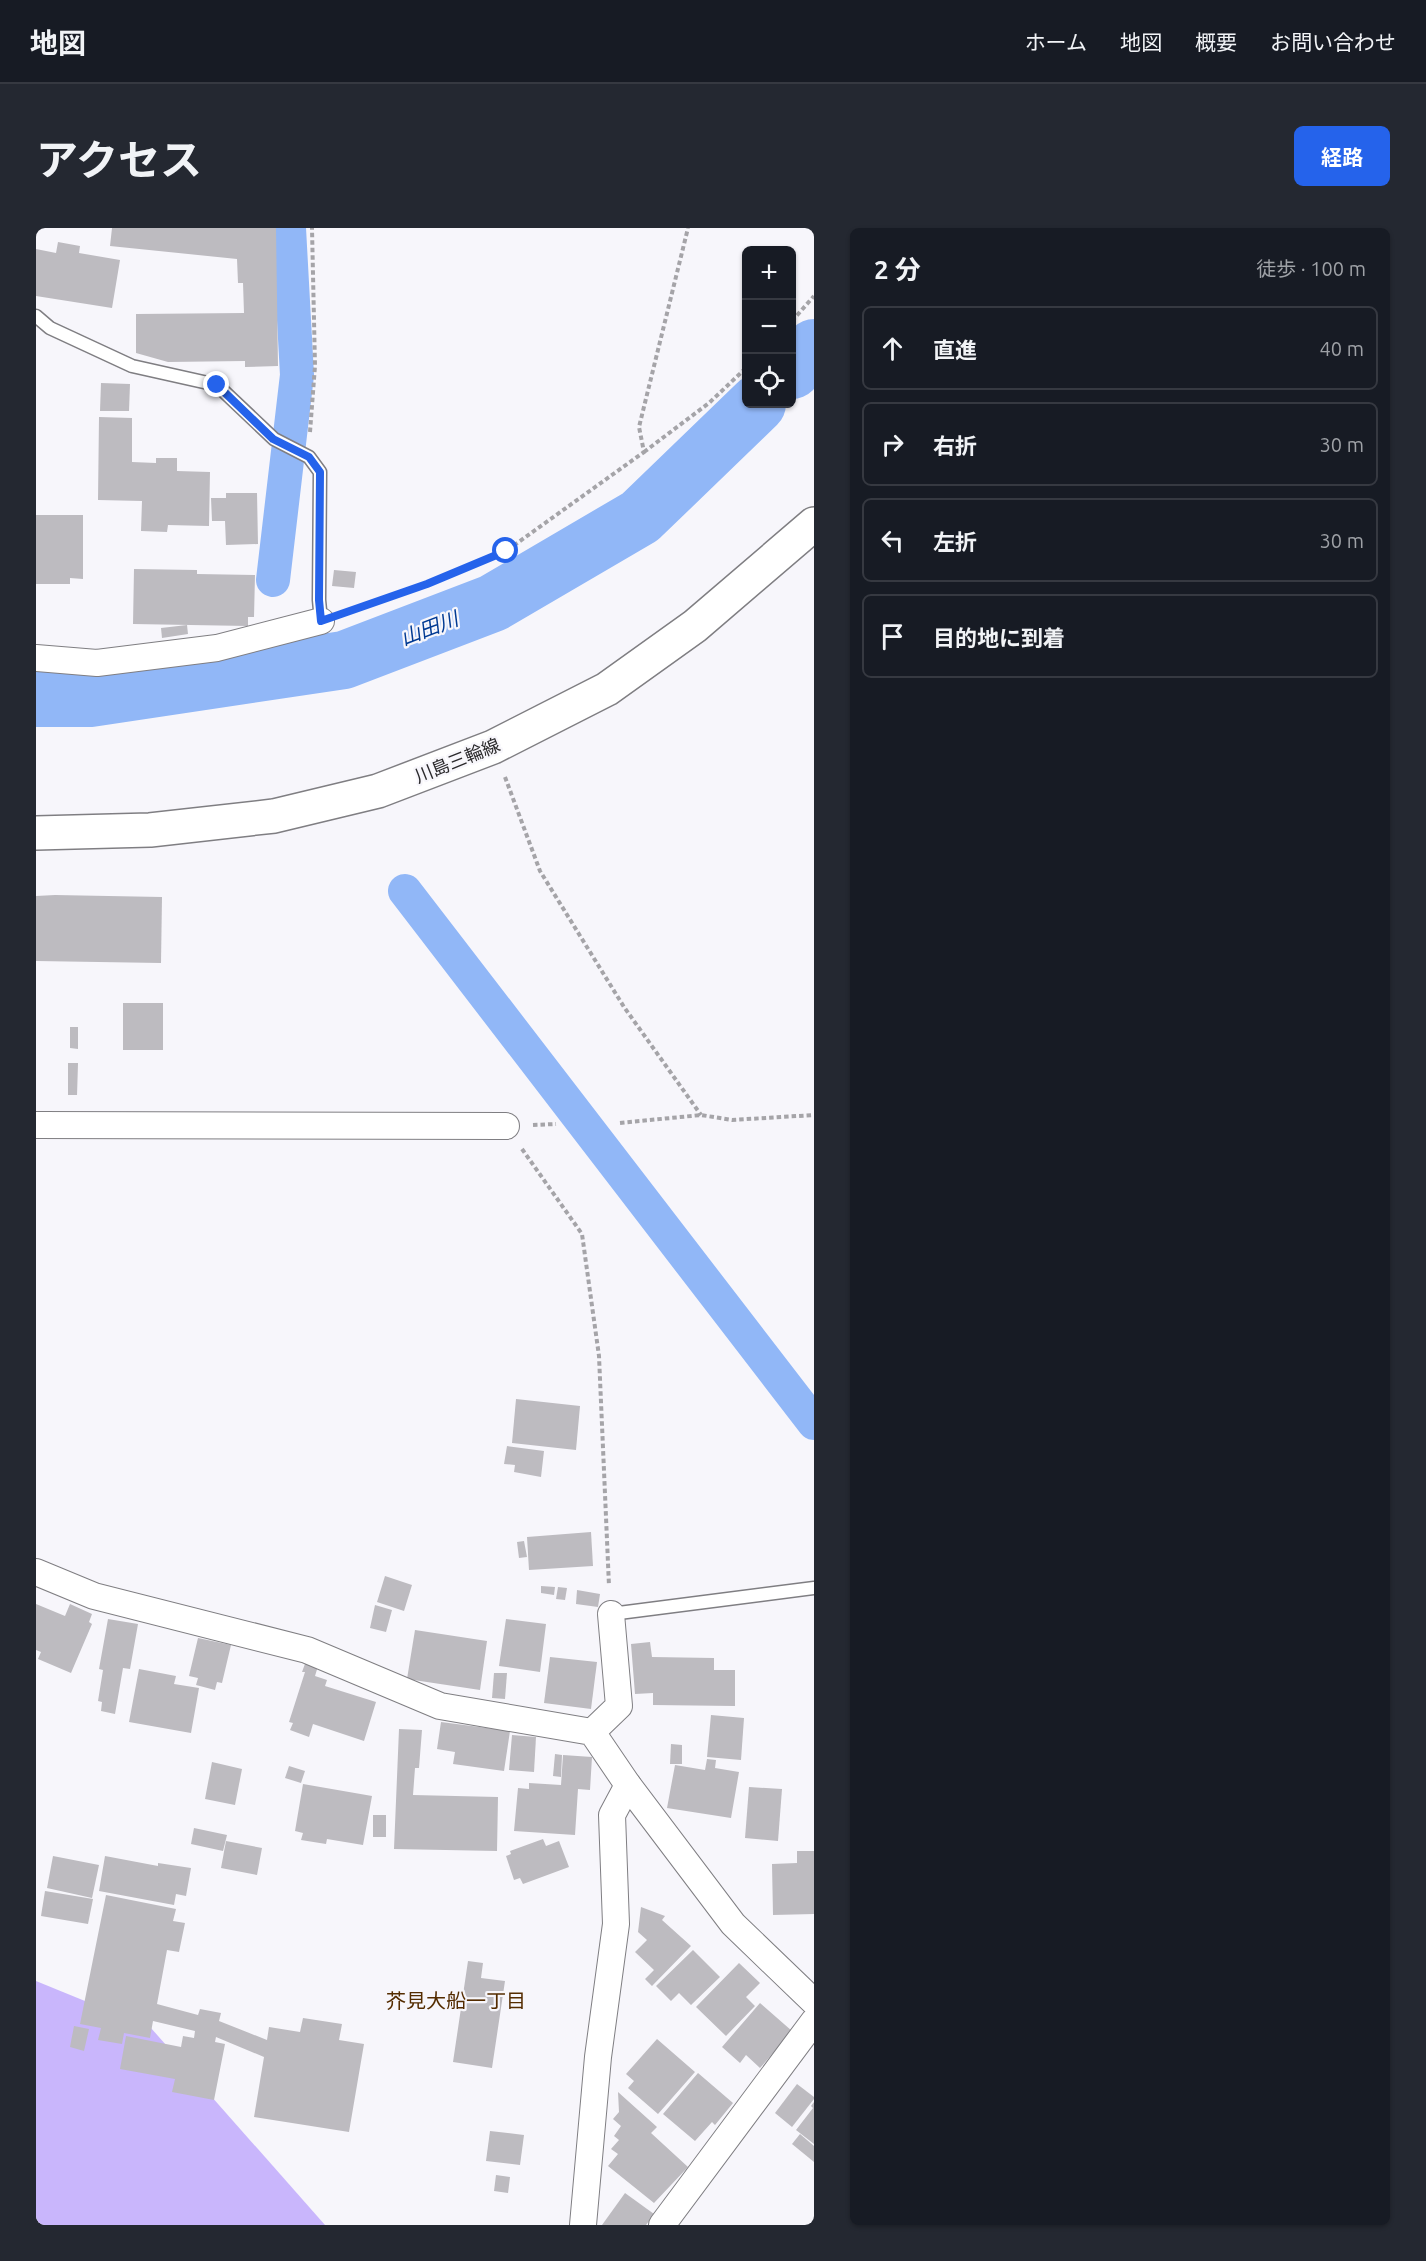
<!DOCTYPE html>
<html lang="ja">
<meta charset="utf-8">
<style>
body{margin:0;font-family:Ubuntu,"Noto Sans JP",sans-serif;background:#242831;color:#f1f3f6}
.controls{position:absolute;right:18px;top:18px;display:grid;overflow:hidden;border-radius:9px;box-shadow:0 2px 4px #0004}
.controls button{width:54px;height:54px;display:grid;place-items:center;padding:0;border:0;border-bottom:2px solid #363941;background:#171b24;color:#f1f3f6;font:30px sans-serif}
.stop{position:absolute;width:18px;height:18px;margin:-14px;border:4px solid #2563eb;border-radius:50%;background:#fff}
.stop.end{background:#2563eb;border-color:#fff;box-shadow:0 2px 6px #0008}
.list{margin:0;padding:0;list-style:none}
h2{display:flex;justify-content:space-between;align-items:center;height:78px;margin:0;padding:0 24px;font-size:26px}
h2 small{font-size:20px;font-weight:400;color:#9ea1a6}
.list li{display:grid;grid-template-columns:39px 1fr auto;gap:18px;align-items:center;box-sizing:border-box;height:84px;margin:0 12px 12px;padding:0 12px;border:2px solid #363941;border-radius:9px}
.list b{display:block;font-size:22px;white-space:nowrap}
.list em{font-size:20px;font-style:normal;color:#9ea1a6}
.icon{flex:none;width:33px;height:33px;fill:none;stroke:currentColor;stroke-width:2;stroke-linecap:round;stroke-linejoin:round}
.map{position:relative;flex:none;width:778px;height:1997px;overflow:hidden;border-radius:9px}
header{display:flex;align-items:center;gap:36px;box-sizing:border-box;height:84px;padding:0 30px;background:#171b24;border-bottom:2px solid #363941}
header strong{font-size:28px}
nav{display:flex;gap:33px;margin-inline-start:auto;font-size:21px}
.intro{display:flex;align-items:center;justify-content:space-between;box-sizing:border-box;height:144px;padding:0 36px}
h1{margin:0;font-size:42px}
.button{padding:15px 27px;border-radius:9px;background:#2563eb;color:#fff;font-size:21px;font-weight:700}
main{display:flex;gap:36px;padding:0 36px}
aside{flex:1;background:#171b24;border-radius:9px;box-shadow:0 2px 4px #0004}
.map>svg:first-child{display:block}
.green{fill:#c9b6fc}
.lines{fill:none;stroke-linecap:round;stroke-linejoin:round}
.canal{stroke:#91b7f7;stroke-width:34}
.river{stroke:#91b7f7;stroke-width:58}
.building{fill:#bdbbc0}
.lane-casing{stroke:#7f7e82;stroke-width:15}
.street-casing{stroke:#7f7e82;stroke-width:28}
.primary-casing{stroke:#7f7e82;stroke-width:36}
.path{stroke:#a5a4a8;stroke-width:4;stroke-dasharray:4.5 3;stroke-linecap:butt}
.lane{stroke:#fff;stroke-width:12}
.street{stroke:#fff;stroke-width:26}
.primary{stroke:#fff;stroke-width:33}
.route{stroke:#2563eb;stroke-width:8}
.labels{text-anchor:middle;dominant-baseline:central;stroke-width:4.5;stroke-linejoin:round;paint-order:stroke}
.street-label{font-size:18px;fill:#2a292b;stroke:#f7f6fb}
.water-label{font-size:20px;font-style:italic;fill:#013a93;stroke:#f7f6fb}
.neighbourhood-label{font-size:20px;fill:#542c00;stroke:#f7f6fb}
</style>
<header>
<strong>地図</strong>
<nav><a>ホーム</a><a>地図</a><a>概要</a><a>お問い合わせ</a></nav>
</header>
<div class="intro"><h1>アクセス</h1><a class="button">経路</a></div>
<main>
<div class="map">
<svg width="778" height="1997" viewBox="0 0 778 1997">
<rect width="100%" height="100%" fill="#f7f6fb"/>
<path class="green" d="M0,1753L115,1800L289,1997H0Z"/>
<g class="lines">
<g class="canal">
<path d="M237,352L261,147L253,0"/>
<path d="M369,663L778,1195"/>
</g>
<g class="river">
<path d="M756,142L778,120"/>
<path d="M0,470H54L308,432L457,375L604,289L721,176"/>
</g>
</g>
<g class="building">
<path d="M76,0H240L242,138L209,139V133L132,134L100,125V86L208,85L207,55H202L201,31L74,18Z"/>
<path d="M22,14L44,18L43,25L84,32L76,80L0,68V21L20,25Z"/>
<path d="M65,155L94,156L93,183H64Z"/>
<path d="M63,189L96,190V234L120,235V230H141V243L174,244L173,298L132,297L131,304L105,303L106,273L62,272Z"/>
<path d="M190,265H221L222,316L190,317L189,293H176L175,270H190Z"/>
<path d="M0,287H47V351L34,350V356H0Z"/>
<path d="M98,341L161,342V346L219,347L218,389H212V398L97,396Z"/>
<path d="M298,342L320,344L318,360L296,358Z"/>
<path d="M151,397L152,406L126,410L125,400Z"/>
<path d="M19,667L126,669L125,735L0,733V668Z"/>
<rect x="87" y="775" width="40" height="47"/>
<path d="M34,799H42V821L34,820Z"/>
<path d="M32,835H42L41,867H32Z"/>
<path d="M480,1171L544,1178L540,1222L476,1215Z"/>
<path d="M471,1218L508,1223L505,1249L478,1244L479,1237L468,1236Z"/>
<path d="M555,1304L557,1338L493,1342L491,1309Z"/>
<path d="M488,1313L491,1329L483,1330L481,1314Z"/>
<path d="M349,1348L376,1357L368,1383L341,1374Z"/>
<path d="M505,1358L519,1359L518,1367L505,1365Z"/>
<path d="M522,1359L531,1360L529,1372L520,1371Z"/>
<path d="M541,1362L564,1366L562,1379L540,1376Z"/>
<path d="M0,1376L29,1388L34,1376L56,1386L53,1394L56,1396L35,1445L2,1431L5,1424L0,1422Z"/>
<path d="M339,1377L356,1382L350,1404L334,1400Z"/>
<path d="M72,1391L102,1396L94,1441L87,1440L79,1486L65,1483L66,1474L62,1473L67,1442L63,1441Z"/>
<path d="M470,1391L510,1396L504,1444L463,1438Z"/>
<path d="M379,1402L451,1413L444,1462L371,1451Z"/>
<path d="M162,1410L195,1417L186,1455L181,1454L179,1462L160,1457L162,1450L153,1448Z"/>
<path d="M614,1414L616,1429L678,1430V1442H699V1478L617,1477V1465L599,1466L595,1416Z"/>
<path d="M514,1429L561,1434L555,1481L508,1475Z"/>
<path d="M270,1433L282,1438L279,1448L291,1452L289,1458L340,1474L328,1513L277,1496L273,1509L254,1502L257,1495L253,1494L269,1444H266Z"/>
<path d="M103,1441L140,1448L138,1456L163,1460L155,1505L93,1494Z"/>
<path d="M458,1445H471L469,1471L456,1470Z"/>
<path d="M675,1487L708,1490L705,1532L671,1529Z"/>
<path d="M405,1494L474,1503L468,1543L417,1536L419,1524L401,1521Z"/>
<path d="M363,1501L386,1502L383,1540H379L377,1567L462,1569L461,1623L358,1621Z"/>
<path d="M476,1507L500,1509L498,1544L473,1542Z"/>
<path d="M635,1516L646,1517V1536H634Z"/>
<path d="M519,1526L526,1527L525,1549L517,1548Z"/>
<path d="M527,1527L556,1529L554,1562L542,1561L539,1607L478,1603L482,1560L493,1561V1555L525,1557Z"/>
<path d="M671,1531L680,1532L679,1540L703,1544L695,1590L631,1580L639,1537L669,1542Z"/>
<path d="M176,1534L206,1541L199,1577L169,1571Z"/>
<path d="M253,1538L269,1543L265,1555L249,1550Z"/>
<path d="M267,1556L336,1568L327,1617L291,1611L290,1616L265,1612L267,1605L259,1603Z"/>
<path d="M713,1559L746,1561L742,1613L709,1610Z"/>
<rect x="337" y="1587" width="13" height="22"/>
<path d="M158,1600L191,1607L187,1623L155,1616Z"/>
<path d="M507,1611L510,1618L523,1613L533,1639L487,1656L484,1650L478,1652L470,1628L475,1626L474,1623Z"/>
<path d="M190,1613L226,1620L221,1647L185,1640Z"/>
<path d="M761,1623H778V1686L737,1687L736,1636L761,1635Z"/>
<path d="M17,1628L63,1637L56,1670L11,1660Z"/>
<path d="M69,1628L122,1638V1635L155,1640L150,1668L140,1666L138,1677L63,1663Z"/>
<path d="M9,1663L57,1671L52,1696L5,1688Z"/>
<path d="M70,1667L140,1681L137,1693L149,1695L143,1724L131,1722L121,1776L162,1787L164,1781L185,1785L183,1793L231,1812L233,1799L264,1804L267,1790L306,1796L303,1812L328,1816L313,1904L218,1889L228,1829L180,1809L179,1814L189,1816L178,1872L136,1864L139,1851L84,1841L90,1808L145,1819L147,1808L158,1810L159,1803L117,1793L114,1810L88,1805L86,1816L62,1812L65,1800L44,1796Z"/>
<path d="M605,1679L629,1688L626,1692L655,1718L616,1758L609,1751L618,1742L599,1724L611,1712L602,1704Z"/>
<path d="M657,1722L684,1749L655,1777L643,1765L635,1773L620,1758Z"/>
<path d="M432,1733L447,1735L445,1750L469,1753L456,1840L417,1834Z"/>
<path d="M703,1735L724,1755L710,1769L719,1778L690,1808L660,1779Z"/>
<path d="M724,1775L756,1803L724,1840L710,1827L704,1835L686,1819Z"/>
<path d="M38,1798L53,1801L48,1823L34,1819Z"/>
<path d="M621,1811L659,1844L622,1886L592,1860L598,1853L590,1846Z"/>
<path d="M662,1845L697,1875L679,1897L676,1894L659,1913L627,1886Z"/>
<path d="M761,1856L778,1869V1871L756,1899L739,1885Z"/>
<path d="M582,1864L621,1899L615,1905L652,1939L618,1975L572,1938L582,1926L575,1921L583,1912L578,1908L585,1898L577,1891L583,1884Z"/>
<path d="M778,1874V1916L760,1902L777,1880L775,1878Z"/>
<path d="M454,1903L488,1907L484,1937L450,1933Z"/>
<path d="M764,1906L778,1918V1934L756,1916Z"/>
<path d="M460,1947L474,1949L472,1965L458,1963Z"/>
<path d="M589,1965L618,1986L610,1997H566Z"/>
</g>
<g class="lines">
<g class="lane-casing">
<g id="lane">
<path d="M0,88L14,100L96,138L181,157L238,211L273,229L284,244L283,372L285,393"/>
<path d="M575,1386L778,1360"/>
</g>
</g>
<g class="street-casing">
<g id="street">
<path d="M0,430L61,435L181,420L285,393"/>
<path d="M0,897L470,898"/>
<path d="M0,1344L58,1368L271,1422L404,1478L556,1504L592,1557L697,1696L778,1774"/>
<path d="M556,1504L583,1478L575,1386"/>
<path d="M547,1997L562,1829L580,1696L576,1587L592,1557"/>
<path d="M626,1997L778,1793"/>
</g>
</g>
<g class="primary-casing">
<path id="primary" d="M0,605L114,602L238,588L342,563L457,519L571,461L659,398L778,296"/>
</g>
<g class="path">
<path d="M756,93L778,68"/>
<path d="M274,204L279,138L276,0"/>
<path d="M608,224L673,175L710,140"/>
<path d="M311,384L391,356L470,323L608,224L603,199L652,0"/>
<path d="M469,549L504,643L588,779L665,887"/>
<path d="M584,895L665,887L696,892L778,887"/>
<path d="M497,897L520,896"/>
<path d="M486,921L546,1006L563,1128L573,1358"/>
</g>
<use href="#lane" class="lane"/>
<use href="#street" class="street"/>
<use href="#primary" class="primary"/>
</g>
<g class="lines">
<path class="route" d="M181,157L237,211L273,229L284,244L283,372L285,393L391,356L470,323"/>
</g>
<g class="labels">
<g class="street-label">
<text transform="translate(421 532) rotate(-22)">川島三輪線</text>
</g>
<g class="water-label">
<text transform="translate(393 400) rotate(-21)">山田川</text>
</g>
<g class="neighbourhood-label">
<text x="420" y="1772">芥見大船一丁目</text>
</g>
</g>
</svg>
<div class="controls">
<button>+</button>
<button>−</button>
<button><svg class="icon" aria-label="locate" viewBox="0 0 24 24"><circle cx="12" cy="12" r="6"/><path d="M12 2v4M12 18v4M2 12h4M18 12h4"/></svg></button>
</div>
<div class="stop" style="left:470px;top:323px"></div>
<div class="stop end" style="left:181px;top:157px"></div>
</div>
<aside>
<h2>2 分<small>徒歩 · 100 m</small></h2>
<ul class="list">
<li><svg class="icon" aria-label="ahead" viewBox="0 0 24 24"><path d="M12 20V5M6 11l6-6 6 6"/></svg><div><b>直進</b></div><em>40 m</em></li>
<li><svg class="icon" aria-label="right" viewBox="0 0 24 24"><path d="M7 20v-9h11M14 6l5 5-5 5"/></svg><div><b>右折</b></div><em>30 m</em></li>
<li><svg class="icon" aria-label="left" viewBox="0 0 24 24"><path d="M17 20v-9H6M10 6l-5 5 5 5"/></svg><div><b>左折</b></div><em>30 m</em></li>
<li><svg class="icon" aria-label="arrive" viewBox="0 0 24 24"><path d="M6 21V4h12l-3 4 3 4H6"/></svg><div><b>目的地に到着</b></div></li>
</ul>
</aside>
</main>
